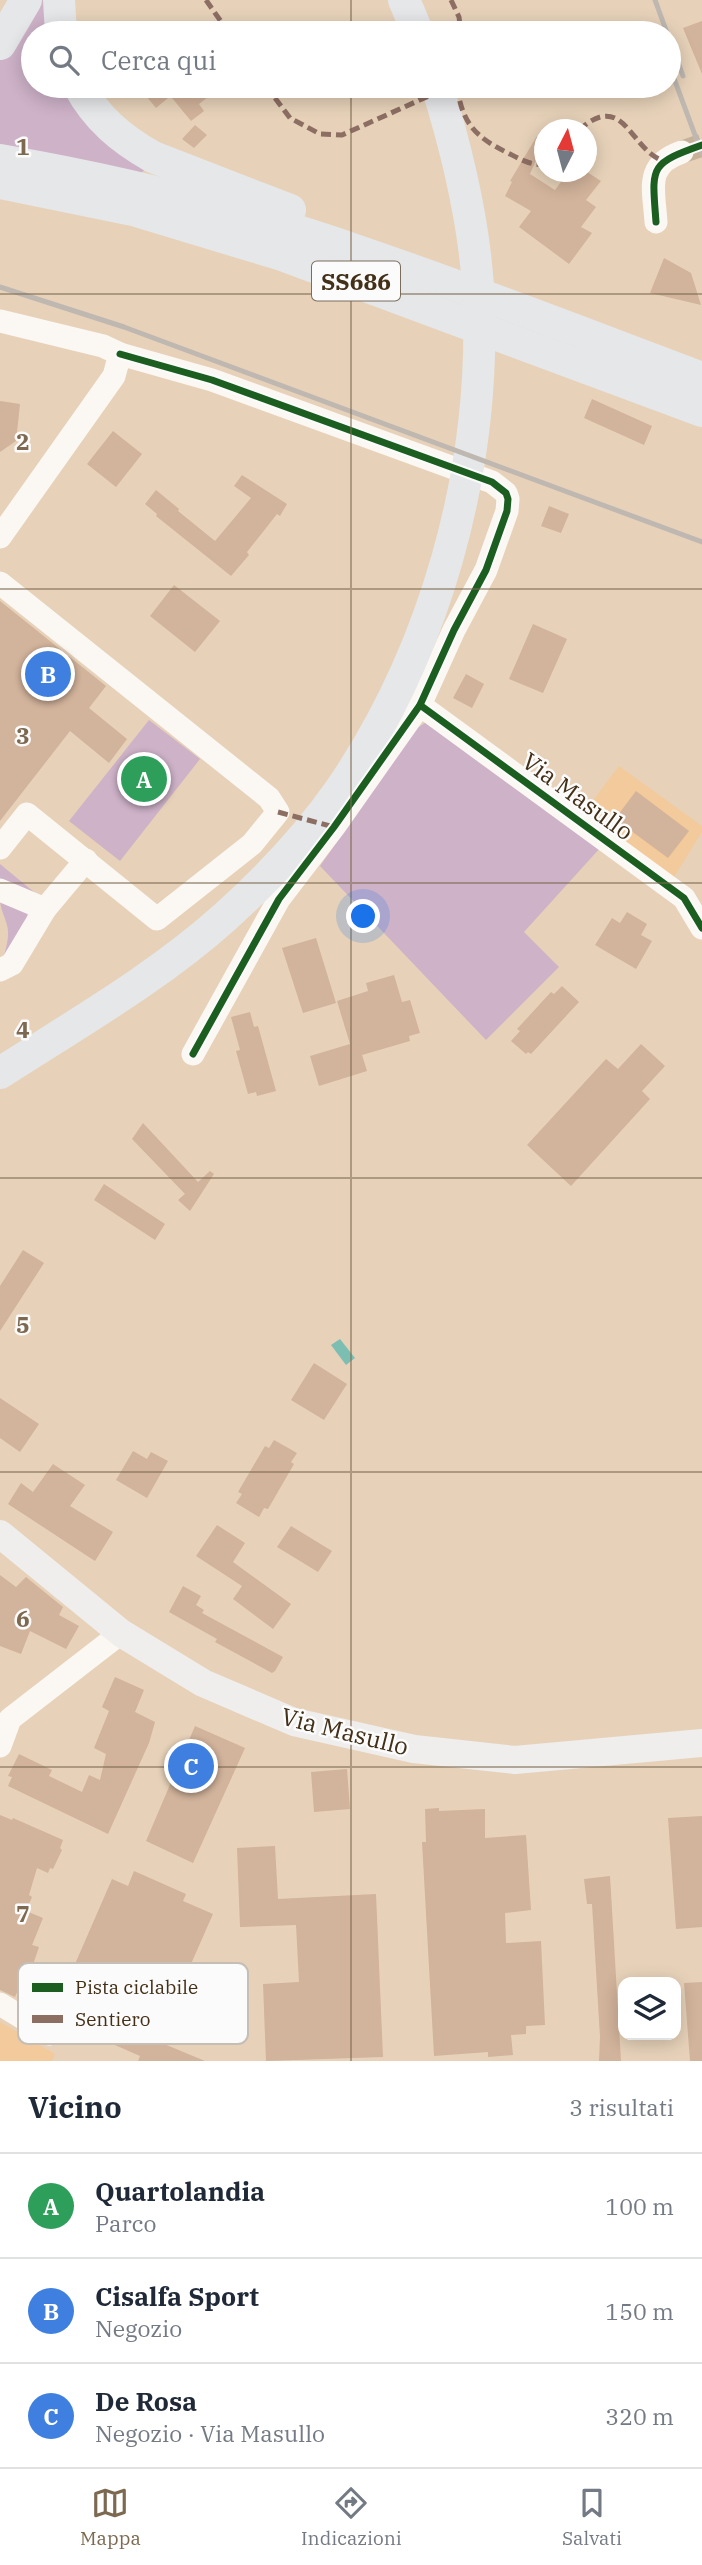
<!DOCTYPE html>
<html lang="it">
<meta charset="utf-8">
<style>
body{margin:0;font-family:"IBM Plex Serif",serif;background:#f2f2f3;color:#1f2937}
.controls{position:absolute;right:21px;bottom:21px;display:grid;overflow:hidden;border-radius:14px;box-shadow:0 4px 18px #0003}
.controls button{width:63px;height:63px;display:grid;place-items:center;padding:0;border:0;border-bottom:2px solid #e0e1e3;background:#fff;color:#1f2937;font:35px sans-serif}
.compass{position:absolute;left:534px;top:119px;width:63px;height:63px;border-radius:50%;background:#fff;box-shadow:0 4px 18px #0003;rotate:6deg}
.you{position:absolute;left:364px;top:917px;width:24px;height:24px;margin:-18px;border:5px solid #fff;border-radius:50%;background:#1a73e8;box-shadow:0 0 0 10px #1a73e833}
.badge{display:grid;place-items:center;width:46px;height:46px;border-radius:50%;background:#7c6950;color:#fff;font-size:23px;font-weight:700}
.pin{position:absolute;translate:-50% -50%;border:4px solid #fff;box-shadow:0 2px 7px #0006}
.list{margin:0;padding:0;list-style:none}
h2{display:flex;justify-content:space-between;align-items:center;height:91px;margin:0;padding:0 28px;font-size:30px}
h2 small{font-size:23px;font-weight:400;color:#747a83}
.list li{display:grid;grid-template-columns:46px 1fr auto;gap:21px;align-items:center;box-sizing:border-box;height:105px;padding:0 28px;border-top:2px solid #e0e1e3}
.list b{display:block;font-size:26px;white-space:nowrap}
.list p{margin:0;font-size:23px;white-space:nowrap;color:#747a83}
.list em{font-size:23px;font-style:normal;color:#747a83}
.icon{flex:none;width:38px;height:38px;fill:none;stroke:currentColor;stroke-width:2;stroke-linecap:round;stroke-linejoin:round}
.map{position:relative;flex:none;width:702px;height:2061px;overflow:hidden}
.search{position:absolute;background:#fff;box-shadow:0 4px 18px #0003;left:21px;right:21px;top:21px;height:77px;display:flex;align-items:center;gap:18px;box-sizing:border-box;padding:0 24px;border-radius:38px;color:#747a83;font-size:26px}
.sheet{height:406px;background:#fff}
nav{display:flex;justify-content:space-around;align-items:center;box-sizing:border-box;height:98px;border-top:2px solid #e0e1e3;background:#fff;font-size:19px;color:#747a83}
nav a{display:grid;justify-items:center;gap:4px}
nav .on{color:#7c6950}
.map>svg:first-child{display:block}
.built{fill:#f2ca9c}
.green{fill:#ceb2c8}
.water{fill:#7dbeb2}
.building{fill:#d2b39b}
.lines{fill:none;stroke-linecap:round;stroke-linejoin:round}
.minor-tunnel{stroke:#c6b299;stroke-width:23;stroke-dasharray:23 11;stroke-linecap:butt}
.minor{stroke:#fbf8f4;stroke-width:23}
.major{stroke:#efeeed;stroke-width:28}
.highway{stroke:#e6e7e9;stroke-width:32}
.rail{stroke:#beb8b1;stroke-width:5}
.quiet{stroke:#8d6e63;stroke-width:5;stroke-dasharray:10 5;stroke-linecap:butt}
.cycleway-casing{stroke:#fbfbfb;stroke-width:11}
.cycleway{stroke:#1b5e20;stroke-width:7}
.grid{fill:none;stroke:#7c6950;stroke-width:2;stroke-opacity:0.55}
.labels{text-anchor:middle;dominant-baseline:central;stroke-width:5;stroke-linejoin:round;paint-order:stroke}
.shield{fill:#fbfbfb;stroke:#7a6d5c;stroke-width:2}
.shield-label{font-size:23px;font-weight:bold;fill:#433018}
.street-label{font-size:24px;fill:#433018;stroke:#fbfbfb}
.key{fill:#fbfbfb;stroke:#c4beb7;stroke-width:2}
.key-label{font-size:19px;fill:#433018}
.grid-label{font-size:23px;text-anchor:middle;font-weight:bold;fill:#7c6950;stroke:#fbfbfb;stroke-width:5;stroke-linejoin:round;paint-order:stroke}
</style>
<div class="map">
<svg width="702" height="2061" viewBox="0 0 702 2061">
<rect width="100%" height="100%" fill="#e7d2b9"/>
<g class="built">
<path d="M619,766L702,826V832L674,877L585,811Z"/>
<path d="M0,2022L55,2054L52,2061H0Z"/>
</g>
<g class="green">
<path d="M35,0H49L51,33H33V86H69L148,167L141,173L0,145V60Z"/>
<path d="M149,720L200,759L120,861L69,821Z"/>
<path d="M428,721L601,847L524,932L559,967L486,1040L320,866L417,728Z"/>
<path d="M0,864L40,897L45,900L0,881Z"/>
<path d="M0,898L27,912L28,921L3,959C6,948 10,936 7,925C4,914 0,909 0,898Z"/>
</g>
<path class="water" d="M340,1339L355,1358L346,1365L331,1345Z"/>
<g class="building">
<path d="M702,21V74L683,28Z"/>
<path d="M158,86L168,98L156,108L146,96Z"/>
<path d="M187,86H222L199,104L204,111L191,121L172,98Z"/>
<path d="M195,125L207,135L194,148L182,139Z"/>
<path d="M537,136L544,142L530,174L555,190L568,172H587L601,181L586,200L596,207L581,227L592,233L569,264L519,227L531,211L505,196L512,182L510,181Z"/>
<path d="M664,258L691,273L701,305L650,293Z"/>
<path d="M592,399L652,426L644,445L584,418Z"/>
<path d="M0,401L20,404L16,441L0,452Z"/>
<path d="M113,431L142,454L116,487L87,464Z"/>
<path d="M242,475L287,504L280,516L277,514L247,552L249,555L231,576L156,516L157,514L145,504L156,490L179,509L178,511L215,541L251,498L234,486Z"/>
<path d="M549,506L569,514L561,533L541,526Z"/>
<path d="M174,585L220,621L195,652L150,616Z"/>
<path d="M0,601L106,686L89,708L127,739L109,763L70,731L0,821Z"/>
<path d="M533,624L567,639L543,693L509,679Z"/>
<path d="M466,674L484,684L472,708L453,698Z"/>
<path d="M636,791L689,831L668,858L615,819Z"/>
<path d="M627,912L647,924L641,935L652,941L636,969L595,945L612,918L620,923Z"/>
<path d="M316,938L336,1003L303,1013L282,948Z"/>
<path d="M394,975L402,1002L410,1000L420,1033L409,1036L410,1041L362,1055L367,1071L319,1086L310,1056L350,1044L337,1001L368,991L366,983Z"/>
<path d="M562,986L579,1002L531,1054L528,1052L526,1054L511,1041L520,1031L517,1029L551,992L554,994Z"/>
<path d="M250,1012L254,1027L258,1026L276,1091L257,1096L256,1092L248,1094L236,1051L240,1050L231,1017Z"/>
<path d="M641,1044L665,1066L642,1091L650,1099L571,1186L527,1145L606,1059L618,1069Z"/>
<path d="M143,1123L198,1182L210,1171L214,1174L190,1211L178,1200L185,1194L132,1139Z"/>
<path d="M104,1184L165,1224L155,1240L94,1200Z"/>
<path d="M23,1250L44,1263L0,1331V1286Z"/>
<path d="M314,1363L347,1384L324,1420L291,1400Z"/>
<path d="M0,1398L39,1424L20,1452L0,1438Z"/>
<path d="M274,1440L297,1453L291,1462L294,1464L268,1509L264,1508L259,1517L236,1503L242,1494L238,1492L265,1446L269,1448Z"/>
<path d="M133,1451L147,1459L151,1452L168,1461L147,1498L116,1480Z"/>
<path d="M53,1464L85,1485L70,1506L113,1532L95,1561L8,1504L21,1483L33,1492Z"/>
<path d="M217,1525L245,1543L233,1562L291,1604L273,1629L233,1599L242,1586L196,1556Z"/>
<path d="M291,1526L332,1551L318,1572L277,1547Z"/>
<path d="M0,1575L16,1587L26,1577L63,1607L59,1615L79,1626L66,1649L30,1631L21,1654L0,1646Z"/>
<path d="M183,1586L201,1596L196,1605L204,1610L202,1613L283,1657L275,1671L272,1673L215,1642L217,1639L169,1612Z"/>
<path d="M115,1677L144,1690L135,1712L155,1722L149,1743L108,1834L8,1786L12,1777L8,1776L19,1754L52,1770L49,1776L82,1792L89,1775L100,1780L106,1754L94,1748L109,1711L102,1707Z"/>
<path d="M195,1726L245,1748L193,1863L146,1841Z"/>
<path d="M347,1769L350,1809L314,1812L311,1772Z"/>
<path d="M439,1808V1811L485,1809V1838L526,1835L531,1910L505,1913L506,1943L541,1941L545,2025L526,2026V2034L511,2035L513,2055L488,2057V2052L434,2056L422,1842H426L425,1809Z"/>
<path d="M0,1815L12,1820L13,1818L63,1840L60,1848L62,1850L53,1869L50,1868L48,1873L37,1868L29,1895L32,1897L26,1911L43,1918L32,1945L39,1947L26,1985L21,1983L15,1997L0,1990Z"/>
<path d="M702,1816V1927L676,1929L668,1818Z"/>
<path d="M275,1846L278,1899L376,1894L383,2057L266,2061L263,1984L299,1982L296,1925L240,1927L237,1848Z"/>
<path d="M134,1871L186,1894L183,1901L213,1914L157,2041L205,2061H138L140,2056L67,2024L73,2010L58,2003L112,1879L128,1886Z"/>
<path d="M610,1876L621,2061H599L600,2037L592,1904H587L584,1879Z"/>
<path d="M702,1982V2061H690L684,1983Z"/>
</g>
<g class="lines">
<path class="minor-tunnel" d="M682,152L702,145"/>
<g class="minor">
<path d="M656,222C654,189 644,165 682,152"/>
<path d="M0,321L103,346L120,354L114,376L0,537"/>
<path d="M120,354L212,380L492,482L506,493L508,499L507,511L486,570L454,630L420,705L334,827L279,899L193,1054"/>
<path d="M0,583L269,798L278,812L252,844L157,919L27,814L0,848"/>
<path d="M420,705L684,898L702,928"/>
<path d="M0,890L45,909L12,964L0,970"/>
<path d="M45,909L86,860"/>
<path d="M0,1746L10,1719L121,1633"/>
<path d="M0,2004L49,2034"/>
</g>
<path class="major" d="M0,1534L121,1633L203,1683L294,1722L414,1749L515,1760L702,1743"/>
<g class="highway">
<path d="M59,0L61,33"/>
<path d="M404,0L418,33"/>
<path d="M0,44L26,0"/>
<path d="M79,86C96,118 121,139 153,157L290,210"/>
<path d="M0,160C123,181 246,212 364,253C478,292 590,336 702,378"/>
<path d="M0,183L133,210L282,255L702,411"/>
<path d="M0,1073C76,1024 157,978 225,917C266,880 308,836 340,790C435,651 484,475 479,307C477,232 459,157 437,86"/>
</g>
<g class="rail">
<path d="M655,0L667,33"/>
<path d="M669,37L683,76"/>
<path d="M669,65L702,154"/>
<path d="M0,287L124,327L702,542"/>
</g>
<g class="quiet">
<path d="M206,0L229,33"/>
<path d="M451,0L459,17L461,33"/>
<path d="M266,86L290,118L320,134L342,135L451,86"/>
<path d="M457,86C462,123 475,137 508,153C520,159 531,166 544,164"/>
<path d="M579,130C624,90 629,148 663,161"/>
<path d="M278,812L334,827"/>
</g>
<g class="cycleway-casing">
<g id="cycleway">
<path d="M656,222C652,167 648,164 702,145"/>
<path d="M120,354L212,380L492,482L506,493L508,499L507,511L486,570L454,630L420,705L334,827L279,899L193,1054"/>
<path d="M420,705L684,898L702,928"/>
</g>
</g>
<use href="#cycleway" class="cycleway"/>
</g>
<path class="grid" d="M351,0V33M351,86V2061M0,294H702M0,589H702M0,883H702M0,1178H702M0,1472H702M0,1767H702"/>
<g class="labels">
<rect class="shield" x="312" y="261.5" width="88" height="39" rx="5"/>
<g class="shield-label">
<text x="356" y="281">SS686</text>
</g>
<g class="street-label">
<text transform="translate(578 796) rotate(36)">Via Masullo</text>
<text transform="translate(345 1731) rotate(14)">Via Masullo</text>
</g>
</g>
<rect x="18" y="1963" width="230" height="81" rx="10" class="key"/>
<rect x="32" y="1983" width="31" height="9" fill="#1b5e20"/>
<rect x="32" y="2015" width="31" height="8" fill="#8d6e63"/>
<g class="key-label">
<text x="75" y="1994">Pista ciclabile</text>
<text x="75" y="2026">Sentiero</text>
</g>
<g class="grid-label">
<text x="23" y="155">1</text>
<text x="23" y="450">2</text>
<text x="23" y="744">3</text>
<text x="23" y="1038">4</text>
<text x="23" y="1333">5</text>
<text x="23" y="1627">6</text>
<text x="23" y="1922">7</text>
</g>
</svg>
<div class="controls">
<button><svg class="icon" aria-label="layers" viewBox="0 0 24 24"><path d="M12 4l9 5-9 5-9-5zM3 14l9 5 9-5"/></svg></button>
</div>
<svg class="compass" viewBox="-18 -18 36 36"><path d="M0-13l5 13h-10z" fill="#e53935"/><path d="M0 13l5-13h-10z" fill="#747a83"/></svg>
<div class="you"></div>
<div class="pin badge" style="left:144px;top:779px;background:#2e9e5b">A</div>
<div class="pin badge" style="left:48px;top:674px;background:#3f7fe0">B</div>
<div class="pin badge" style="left:191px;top:1766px;background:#3f7fe0">C</div>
<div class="search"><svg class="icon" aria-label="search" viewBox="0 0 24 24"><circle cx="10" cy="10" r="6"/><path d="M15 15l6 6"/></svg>Cerca qui</div>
</div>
<section class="sheet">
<h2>Vicino<small>3 risultati</small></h2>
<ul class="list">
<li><span class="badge" style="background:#2e9e5b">A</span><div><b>Quartolandia</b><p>Parco</p></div><em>100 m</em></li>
<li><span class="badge" style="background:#3f7fe0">B</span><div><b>Cisalfa Sport</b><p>Negozio</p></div><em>150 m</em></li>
<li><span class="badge" style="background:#3f7fe0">C</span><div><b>De Rosa</b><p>Negozio · Via Masullo</p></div><em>320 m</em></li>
</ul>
</section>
<nav>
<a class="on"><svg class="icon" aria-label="map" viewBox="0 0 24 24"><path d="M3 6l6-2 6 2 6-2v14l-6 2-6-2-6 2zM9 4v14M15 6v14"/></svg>Mappa</a>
<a><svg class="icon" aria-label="directions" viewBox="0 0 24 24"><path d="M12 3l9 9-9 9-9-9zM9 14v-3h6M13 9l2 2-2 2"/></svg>Indicazioni</a>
<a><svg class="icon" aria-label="saved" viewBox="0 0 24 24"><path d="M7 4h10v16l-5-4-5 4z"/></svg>Salvati</a>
</nav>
